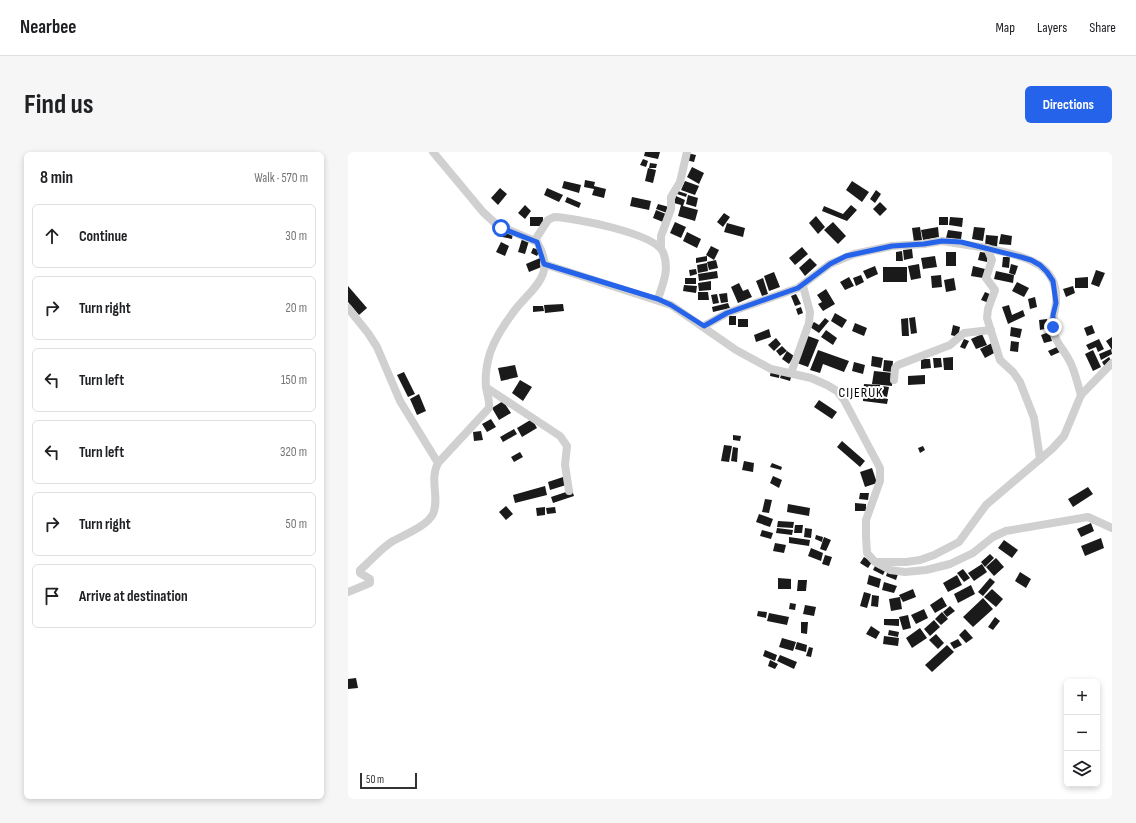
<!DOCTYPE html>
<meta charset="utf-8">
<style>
body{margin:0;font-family:"Sofia Sans Condensed",sans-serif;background:#f6f6f6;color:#202124}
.controls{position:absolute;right:12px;bottom:12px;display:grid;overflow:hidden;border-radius:6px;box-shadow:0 2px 6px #0003}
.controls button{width:36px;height:36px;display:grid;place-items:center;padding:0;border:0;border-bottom:1px solid #e0e0e0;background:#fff;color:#202124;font:20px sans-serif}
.scale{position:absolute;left:12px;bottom:10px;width:57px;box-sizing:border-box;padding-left:4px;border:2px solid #333;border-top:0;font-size:11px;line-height:14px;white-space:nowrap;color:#333;-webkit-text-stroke:3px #fff;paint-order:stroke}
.stop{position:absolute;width:12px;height:12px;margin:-9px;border:3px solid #2563eb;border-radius:50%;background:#fff}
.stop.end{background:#2563eb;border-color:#fff;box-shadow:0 1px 4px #0008}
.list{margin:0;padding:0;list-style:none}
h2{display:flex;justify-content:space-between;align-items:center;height:52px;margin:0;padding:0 16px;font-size:17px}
h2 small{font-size:13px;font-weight:400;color:#757577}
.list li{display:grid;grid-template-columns:26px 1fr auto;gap:12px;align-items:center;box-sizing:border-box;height:64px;margin:0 8px 8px;padding:0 8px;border:1px solid #e0e0e0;border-radius:6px}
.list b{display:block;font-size:15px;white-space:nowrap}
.list em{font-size:13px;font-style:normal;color:#757577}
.icon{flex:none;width:22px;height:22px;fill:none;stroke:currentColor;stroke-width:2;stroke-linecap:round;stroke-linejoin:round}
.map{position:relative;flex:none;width:764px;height:647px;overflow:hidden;border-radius:6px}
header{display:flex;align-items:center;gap:24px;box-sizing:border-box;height:56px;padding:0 20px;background:#fff;border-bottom:1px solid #e0e0e0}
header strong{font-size:19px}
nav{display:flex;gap:22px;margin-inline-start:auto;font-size:14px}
.intro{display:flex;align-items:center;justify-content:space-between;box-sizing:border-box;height:96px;padding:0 24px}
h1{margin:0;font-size:28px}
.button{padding:10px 18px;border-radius:6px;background:#2563eb;color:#fff;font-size:14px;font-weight:700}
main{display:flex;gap:24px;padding:0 24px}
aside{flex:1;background:#fff;border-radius:6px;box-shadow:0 2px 6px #0003}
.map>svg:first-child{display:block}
.building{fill:#1a1a1a}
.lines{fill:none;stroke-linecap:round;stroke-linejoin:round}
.minor{stroke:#d0d0d0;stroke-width:8}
.route{stroke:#2563eb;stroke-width:5}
.labels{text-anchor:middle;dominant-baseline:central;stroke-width:4;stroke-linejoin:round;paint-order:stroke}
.quarter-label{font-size:14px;letter-spacing:1px;fill:#000;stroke:#fff}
</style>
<header>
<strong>Nearbee</strong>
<nav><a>Map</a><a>Layers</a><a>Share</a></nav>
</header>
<div class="intro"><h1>Find us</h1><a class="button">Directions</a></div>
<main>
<aside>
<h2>8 min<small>Walk · 570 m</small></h2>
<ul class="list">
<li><svg class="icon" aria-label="ahead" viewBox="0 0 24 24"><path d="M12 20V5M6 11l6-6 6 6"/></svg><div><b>Continue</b></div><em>30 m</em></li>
<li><svg class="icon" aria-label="right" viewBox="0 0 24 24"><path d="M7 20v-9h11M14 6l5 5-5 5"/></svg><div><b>Turn right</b></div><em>20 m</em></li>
<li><svg class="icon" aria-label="left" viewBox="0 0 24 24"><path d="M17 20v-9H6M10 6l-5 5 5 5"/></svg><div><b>Turn left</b></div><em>150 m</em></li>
<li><svg class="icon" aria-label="left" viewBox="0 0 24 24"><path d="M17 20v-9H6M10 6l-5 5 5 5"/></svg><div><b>Turn left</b></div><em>320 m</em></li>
<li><svg class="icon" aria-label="right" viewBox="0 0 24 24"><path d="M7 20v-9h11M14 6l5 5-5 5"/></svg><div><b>Turn right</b></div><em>50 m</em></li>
<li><svg class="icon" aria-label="arrive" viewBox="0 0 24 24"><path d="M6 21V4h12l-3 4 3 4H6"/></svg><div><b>Arrive at destination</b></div></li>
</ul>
</aside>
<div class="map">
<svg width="764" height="647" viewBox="0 0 764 647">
<rect width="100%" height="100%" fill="#fff"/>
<g class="building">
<path d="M297,0H312L310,7L296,4Z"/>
<path d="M339,1L348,3L346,10L338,8Z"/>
<path d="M295,7L300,9L298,15L292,13Z"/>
<path d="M302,11L309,12L308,16H301Z"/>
<path d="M344,15L356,21L351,32L339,25Z"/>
<path d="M300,16L308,18L305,31L297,29Z"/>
<path d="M237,28L247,30L246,34L258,37L256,46L244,43L246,37L236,35Z"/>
<path d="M216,29L233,33L231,41L214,36Z"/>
<path d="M337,29L351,34L347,43L333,38Z"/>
<path d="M504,29L521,40L514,50L498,38Z"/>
<path d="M152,36L159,42L150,53L143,46Z"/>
<path d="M199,36L215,43L211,50L196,43Z"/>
<path d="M528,38L533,42L527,51L522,47Z"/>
<path d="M330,39L339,42L338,45L329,42Z"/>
<path d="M340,43L350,46L348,55L338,52Z"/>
<path d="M328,44L337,48L335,54L350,58L347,69L330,64L333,53L326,51Z"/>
<path d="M219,45L233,51L231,56L217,50Z"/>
<path d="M284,45L303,49L301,58L282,54Z"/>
<path d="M532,50L539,57L532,64L525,57Z"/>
<path d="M310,52L321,55L319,61L308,57Z"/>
<path d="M177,53L183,59L177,67L170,61Z"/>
<path d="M503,53L509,58L499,69L474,59L476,54L495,62Z"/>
<path d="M308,58L318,62L315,70L305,66Z"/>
<path d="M376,61L382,65L375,75L369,70Z"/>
<path d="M468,64L477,75L470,82L461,71Z"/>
<rect x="182" y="65" width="13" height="9"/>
<rect x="591" y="65" width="9" height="8"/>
<path d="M602,65L615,66L614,75L601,73Z"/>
<path d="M327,70L338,75L333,86L322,81Z"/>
<path d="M485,70L498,84L490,92L476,78Z"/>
<path d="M379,71L397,76L395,85L376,80Z"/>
<path d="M572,75L574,88L566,90L564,76Z"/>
<path d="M590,75L591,85L575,88L573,78Z"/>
<path d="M626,75L637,76L635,89L624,87Z"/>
<path d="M151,78L165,81L164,87L149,84Z"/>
<path d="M600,78L614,80L613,87L598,86Z"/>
<path d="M339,80L353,87L349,96L335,89Z"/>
<path d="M653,82L664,84L663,93L651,92Z"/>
<path d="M638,83L650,84L649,95L637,93Z"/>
<path d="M174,87L181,89L177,102L170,100Z"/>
<path d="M153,90L161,94L157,104L148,100Z"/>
<path d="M363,94L371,98L366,108L358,103Z"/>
<path d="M454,95L460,102L447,113L441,106Z"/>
<path d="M185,96L192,98L189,104L183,101Z"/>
<path d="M564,97L565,106L556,108L555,98Z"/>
<path d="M554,99L555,109H548V100Z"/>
<rect x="598" y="100" width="10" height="14"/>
<path d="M632,100L640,101L639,110L630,108Z"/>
<path d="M359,104V109L348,111V106Z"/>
<path d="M587,104L589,115L575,117L573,106Z"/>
<path d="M655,105H662L661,116L654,115Z"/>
<path d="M192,106L196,114L181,120L178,112Z"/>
<path d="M462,106L469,113L457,124L451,116Z"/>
<path d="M368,108L370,116L361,118L359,110Z"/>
<path d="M359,111L360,119L350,121L349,113Z"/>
<path d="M571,112L573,126L563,128L560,114Z"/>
<path d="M663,112L670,114L667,123L661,121Z"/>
<path d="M527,114L530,122L519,127L515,119Z"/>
<path d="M625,114L637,117L635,126L623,124Z"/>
<rect x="535" y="115" width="24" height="15"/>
<path d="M348,117L349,122L342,124L341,118Z"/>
<path d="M748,118L757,121L751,135L743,132Z"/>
<path d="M369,119L370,126L351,129L350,122Z"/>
<path d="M648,119L666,123L665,131L646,127Z"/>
<path d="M426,120L432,135L421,139L416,124Z"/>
<path d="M513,123L516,130L508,134L505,126Z"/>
<path d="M593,123L594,135L584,136L583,124Z"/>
<path d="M501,125L506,134L497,138L492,130Z"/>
<path d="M740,125V136H727V126Z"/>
<rect x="337" y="126" width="11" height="6"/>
<path d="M415,126L420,142L414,144L408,129Z"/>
<path d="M606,126L608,138L598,140L596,128Z"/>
<path d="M363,129V138L351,139L350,131Z"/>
<path d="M669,130L681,136L676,145L664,139Z"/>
<path d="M391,131L395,139L400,137L404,145L390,151L383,135Z"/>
<path d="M336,133L349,134L348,141L335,139Z"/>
<path d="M0,134L19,156L11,163L0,150Z"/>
<path d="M725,134L727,141L718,145L715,137Z"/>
<path d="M478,137L487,152L475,159L470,152L474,150L469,143Z"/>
<path d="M350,140H360L361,148H350Z"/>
<path d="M637,140L644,143L641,151L633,148Z"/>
<path d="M379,141L380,150L373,151L371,142Z"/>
<path d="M369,142L371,151L365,152L363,143Z"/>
<path d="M448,142L453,152L447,154L443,144Z"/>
<path d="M687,145L689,155L682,157L680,147Z"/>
<path d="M380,151L382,156L365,160L364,155Z"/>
<path d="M215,152L216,159L197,161L196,153Z"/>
<path d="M661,153L664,163L675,158L677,164L660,172L654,155Z"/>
<path d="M185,154H195L196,159L185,160Z"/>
<path d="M453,155L455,161L450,163L448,157Z"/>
<path d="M487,161L499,168L494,176L483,169Z"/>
<rect x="381" y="164" width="7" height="9"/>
<path d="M567,165L569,181L563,182L561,166Z"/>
<path d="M477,166L481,169L471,181L462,175L466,170L471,173Z"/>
<path d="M560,166L561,184H554L553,167Z"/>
<rect x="390" y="167" width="10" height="8"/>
<path d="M699,167L701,176L692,178L691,168Z"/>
<path d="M507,171L519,176L516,184L504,179Z"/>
<path d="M605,173L612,175L610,185L603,183Z"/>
<path d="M744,173L747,181L739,184L736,176Z"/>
<path d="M663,175L674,177L672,186L662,184Z"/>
<path d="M421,177L423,185L408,190L406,183Z"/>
<path d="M478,178L489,186L485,193L473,185Z"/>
<path d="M701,180L704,189L696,191L693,183Z"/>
<path d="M634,182L639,193L628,197L623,187Z"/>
<path d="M460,184L471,188L460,215L449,211Z"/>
<path d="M764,185V198L758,189Z"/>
<path d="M428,186L433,192L426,199L420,193Z"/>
<path d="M616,187L621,189L617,197L612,195Z"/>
<path d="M751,187L756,197L750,200L748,195L741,198L738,193Z"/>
<path d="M663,189L671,190L670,200L662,199Z"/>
<path d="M644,191L648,200L637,206L632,197Z"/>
<path d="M434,194L439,199L432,204L428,199Z"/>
<path d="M709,195L712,200L703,204L700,199Z"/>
<path d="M763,197L764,202L753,208L751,202Z"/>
<path d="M470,198L501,209L496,220L475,212L472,221L462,218Z"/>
<path d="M745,198L753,215L745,219L737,202Z"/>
<path d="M439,199L446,204L441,212L434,207Z"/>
<path d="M524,204L535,206L533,216L523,214Z"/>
<path d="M605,205V218H596L595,206Z"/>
<path d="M761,205L764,210L757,215L754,210Z"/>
<path d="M585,206H593L594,215L586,216Z"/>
<path d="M573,207H582L583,216L573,217Z"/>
<path d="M536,208L545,209L544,220L535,219Z"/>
<path d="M506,210L517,213L515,222L504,219Z"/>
<path d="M167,213L170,225L153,229L150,216Z"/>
<path d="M423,217L432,219L431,226L422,224Z"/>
<path d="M526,219L545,221L544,234L524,232Z"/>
<path d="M56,220L67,242L60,245L49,223Z"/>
<path d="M434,220L444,222L442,229L432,226Z"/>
<path d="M577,223V232L560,233V224Z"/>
<path d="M172,228L184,235L175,249L164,241Z"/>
<path d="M516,232L532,233L531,242L515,241Z"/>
<path d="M534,234L541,235L539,245L532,243Z"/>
<path d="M71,242L78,259L69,263L62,247Z"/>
<path d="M515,243L540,247L539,252L515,249Z"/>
<path d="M471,248L489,260L484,267L466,255Z"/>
<path d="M155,249L163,261L151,268L144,256Z"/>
<path d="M143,267L148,275L139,280L134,272Z"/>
<path d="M184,267L189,276L174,285L169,276Z"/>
<path d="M166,277L169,282L155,290L152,285Z"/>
<path d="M133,279L135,288L126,289L125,280Z"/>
<path d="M385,283L393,284L392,289L385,288Z"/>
<path d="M494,289L517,309L512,315L489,295Z"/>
<path d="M376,293L384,294L381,310L373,309Z"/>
<path d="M575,294L577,298L572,301L570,296Z"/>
<path d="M385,295L390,296L389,310L383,309Z"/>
<path d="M172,300L175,305L166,310L163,305Z"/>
<path d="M396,309L406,311L405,320L394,318Z"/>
<path d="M424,311L434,315L433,318L422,315Z"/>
<path d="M524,316L529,331L517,335L512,320Z"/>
<path d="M425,324L434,328L431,336L422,331Z"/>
<path d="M215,325L218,333L202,338L200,330Z"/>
<path d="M197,334L199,343L167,351L165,343Z"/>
<path d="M740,335L745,342L725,355L720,347Z"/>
<path d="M224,338L226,344L205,351L203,345Z"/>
<path d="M512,341H521L520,348L511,347Z"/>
<path d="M417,347L424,348L421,361L414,360Z"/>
<path d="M507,351L518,352V359H507Z"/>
<path d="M440,352L462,356L461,364L439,360Z"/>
<path d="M158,354L165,362L158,368L151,360Z"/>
<path d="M197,355V363L189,364L188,356Z"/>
<path d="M207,355L208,361L199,362L198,356Z"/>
<path d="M411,362L425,367L422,375L408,370Z"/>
<path d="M430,369L446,370L445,376L429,375Z"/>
<path d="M743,371L746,379L733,385L729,377Z"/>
<path d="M447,373H455L454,381H446Z"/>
<path d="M429,376L445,378L444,383L428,381Z"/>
<path d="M457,376L464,377L463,386L456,385Z"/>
<path d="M414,378L425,381L423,387L412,384Z"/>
<path d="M468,383L475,385L474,390L467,387Z"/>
<path d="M441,385L462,388L461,394L441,391Z"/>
<path d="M476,385L483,388L478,399L472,397Z"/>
<path d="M753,386L756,396L737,404L733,394Z"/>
<path d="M656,388L670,398L664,406L650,396Z"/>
<path d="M427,391L438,393L436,401L425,399Z"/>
<path d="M463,396L475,401L473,409L460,404Z"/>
<path d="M642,402L646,406L637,415L633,410Z"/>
<path d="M477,403L484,405L481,414L474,412Z"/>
<path d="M516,405L524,410L520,416L512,411Z"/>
<path d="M648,406L656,415L646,424L638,415Z"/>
<path d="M528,412L538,417L535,423L525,418Z"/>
<path d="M634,412L639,420L626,429L620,421Z"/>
<path d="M615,417L622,426L616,430L609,421Z"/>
<path d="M540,418L550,422L548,428L538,424Z"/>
<path d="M672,420L683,427L678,436L667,429Z"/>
<path d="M521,423L533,427L531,436L519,432Z"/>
<path d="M609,423L614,433L600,440L595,431Z"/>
<path d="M430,426L443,427V437H430Z"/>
<path d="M642,426L647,430L635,444L630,440Z"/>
<path d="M450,428H459L458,439H449Z"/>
<path d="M536,430L549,434L546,441L534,438Z"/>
<path d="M623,433L627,442L610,451L606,442Z"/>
<path d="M565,437L568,445L555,450L551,443Z"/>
<path d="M644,437L655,447L648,455L636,445Z"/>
<path d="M516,440L523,442L519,456L512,454Z"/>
<path d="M524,443L531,444L530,455L523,454Z"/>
<path d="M552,445L554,457L543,459L541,447Z"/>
<path d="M594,445L599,454L587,461L582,453Z"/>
<path d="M635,446L645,457L625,475L615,465Z"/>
<path d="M442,451L448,452L447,458L441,457Z"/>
<path d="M457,453L468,455L466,464L455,462Z"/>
<path d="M602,454L607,459L599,465L595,460Z"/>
<path d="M576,457L580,466L568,472L563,463Z"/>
<path d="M410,459L419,460L418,466L409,464Z"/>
<path d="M594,460L600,467L593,473L587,467Z"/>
<path d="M421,461L441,465L439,473L419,469Z"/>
<path d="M560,463L563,476L555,478L551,465Z"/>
<path d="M647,465L652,469L645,478L640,475Z"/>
<path d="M536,467H551V474L536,473Z"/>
<path d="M586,468L592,475L582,484L576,477Z"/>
<path d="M453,470H460L459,482L453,481Z"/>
<path d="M523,474L532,480L528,487L518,482Z"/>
<path d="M572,476L579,486L564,496L558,486Z"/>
<path d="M617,477L625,486L618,491L611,483Z"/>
<path d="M541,478L551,480L550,485L540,483Z"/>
<path d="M588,482L596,491L590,497L581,488Z"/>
<path d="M536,484L551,486L550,494L535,492Z"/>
<path d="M434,486L448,490L445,499L431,495Z"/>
<path d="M610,487L614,493L606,497L602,491Z"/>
<path d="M449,490L459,493L458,500L447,497Z"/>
<path d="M599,493L606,500L584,520L577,513Z"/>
<path d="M461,495L465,496L463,505L458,504Z"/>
<path d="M417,498L429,503L427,509L415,504Z"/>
<path d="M432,503L449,510L446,517L429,509Z"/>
<path d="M422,508L430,512L427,517L420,514Z"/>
<path d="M8,526L10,536L0,537V527Z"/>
</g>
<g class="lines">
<g class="minor">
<path d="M187,88L200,68L206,65C227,66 306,81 315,100C322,117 315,131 310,147"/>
<path d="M313,96V84L323,57V45L332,30L339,0"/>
<path d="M639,96C670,104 711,108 708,150C707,163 703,166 706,181C708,191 716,198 721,208C727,218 729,231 733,243"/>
<path d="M196,112L323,153L388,198L423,217L463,226L479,233L489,239L496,248L532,316V329L518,368V385L519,401L527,410L542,418L557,420L578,418L602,412L625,401L645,385L658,379L740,365L764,376"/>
<path d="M0,156L20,181L29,195L52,249L90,311"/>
<path d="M356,174L379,161L450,136L482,112L506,102L544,94L576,92L594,89L639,96L644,108L638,126L647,138L640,157L639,166L652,208L665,220L672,230L686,266L692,307"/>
<path d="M443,221L461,171L462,160L455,134"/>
<path d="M546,228L547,216L550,213L602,193L616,181L643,178"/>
<path d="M139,236L212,284L219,294L217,313L221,339"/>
<path d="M529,410H558L572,408L586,403L611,390L638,353L704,297L716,284L733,243L764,211"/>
<path d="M0,440L22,431V427L12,421V418C23,409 33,396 45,389C56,383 79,374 85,362C92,346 81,328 90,311L141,256C142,249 139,242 138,235C137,225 139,211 142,201C147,186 157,171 167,158C185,135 209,123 189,90L149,73L135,60L85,0"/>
</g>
</g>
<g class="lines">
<path class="route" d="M153,76L189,90L196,112L310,147L323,153L356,174L379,161L450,136L482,112L498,104L544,94L576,92L594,89L613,90L673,105L683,108L692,113L699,120L705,129L708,151L705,163V175"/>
</g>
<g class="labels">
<g class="quarter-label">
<text x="513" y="240">CIJERUK</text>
</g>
</g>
</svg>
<div class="controls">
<button>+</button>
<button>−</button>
<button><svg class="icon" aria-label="layers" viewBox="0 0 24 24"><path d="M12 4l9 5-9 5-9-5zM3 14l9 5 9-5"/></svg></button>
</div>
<div class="scale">50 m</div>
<div class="stop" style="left:153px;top:76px"></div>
<div class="stop end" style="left:705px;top:175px"></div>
</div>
</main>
